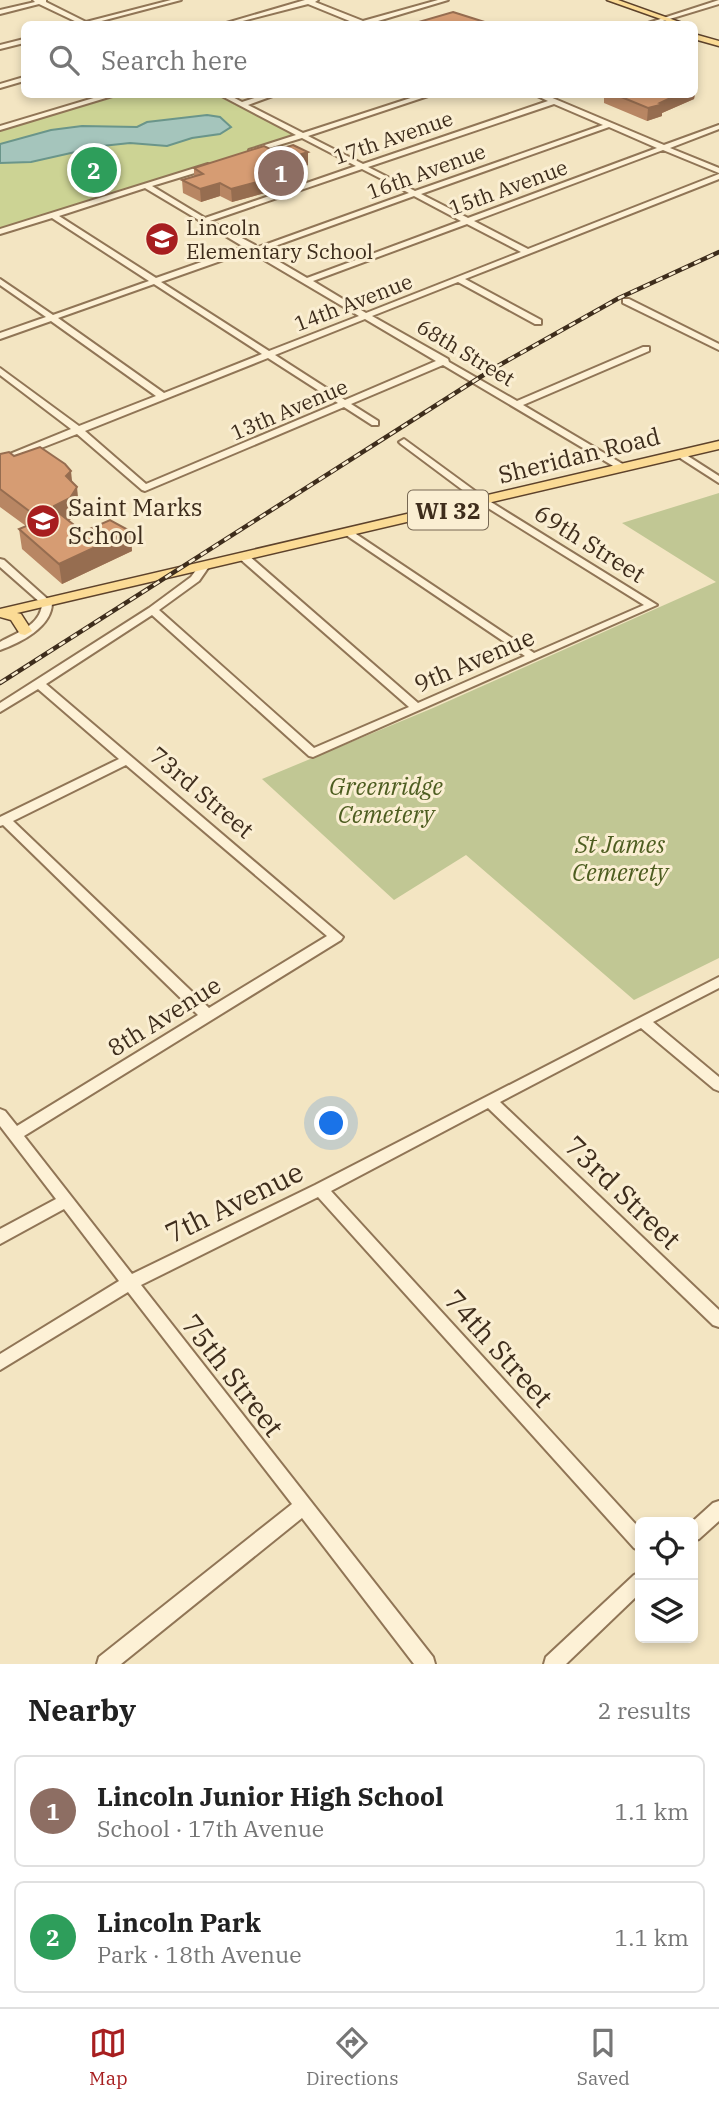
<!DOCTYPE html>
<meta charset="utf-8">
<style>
body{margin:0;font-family:"IBM Plex Serif",serif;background:#f2f2f2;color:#222}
.controls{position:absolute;right:21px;bottom:21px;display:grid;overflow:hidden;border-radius:10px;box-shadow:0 4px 10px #0003}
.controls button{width:63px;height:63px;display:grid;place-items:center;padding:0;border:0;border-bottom:2px solid #e0e0e0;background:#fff;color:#222;font:35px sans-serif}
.you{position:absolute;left:332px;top:1124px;width:24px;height:24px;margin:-18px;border:5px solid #fff;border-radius:50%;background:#1a73e8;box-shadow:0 0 0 10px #1a73e833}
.badge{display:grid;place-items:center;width:46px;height:46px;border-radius:50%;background:#a71e1f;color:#fff;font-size:23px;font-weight:700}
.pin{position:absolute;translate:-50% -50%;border:4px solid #fff;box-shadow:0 2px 7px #0006}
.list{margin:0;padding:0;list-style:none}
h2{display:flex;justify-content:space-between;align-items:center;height:91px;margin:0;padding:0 28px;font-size:30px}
h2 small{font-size:23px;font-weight:400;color:#767676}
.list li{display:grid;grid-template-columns:46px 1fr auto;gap:21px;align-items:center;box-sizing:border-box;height:112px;margin:0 14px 14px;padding:0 14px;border:2px solid #e0e0e0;border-radius:10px}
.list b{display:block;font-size:26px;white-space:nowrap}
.list p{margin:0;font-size:23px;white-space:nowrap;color:#767676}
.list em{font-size:23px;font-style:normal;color:#767676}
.icon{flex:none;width:38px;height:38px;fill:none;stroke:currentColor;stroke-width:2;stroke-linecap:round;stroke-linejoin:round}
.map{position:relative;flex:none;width:719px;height:1664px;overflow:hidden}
.search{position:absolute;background:#fff;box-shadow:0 4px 10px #0003;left:21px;right:21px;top:21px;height:77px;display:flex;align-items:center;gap:18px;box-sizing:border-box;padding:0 24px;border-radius:10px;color:#767676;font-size:26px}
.sheet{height:343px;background:#fff}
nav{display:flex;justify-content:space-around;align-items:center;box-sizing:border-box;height:98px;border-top:2px solid #e0e0e0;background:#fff;font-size:19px;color:#767676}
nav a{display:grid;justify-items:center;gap:4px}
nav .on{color:#a71e1f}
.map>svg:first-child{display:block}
.green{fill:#ccd394}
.cemetery{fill:#c1c794}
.water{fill:#a5c5bc;stroke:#6a958a;stroke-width:2}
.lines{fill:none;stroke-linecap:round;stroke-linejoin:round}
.minor-casing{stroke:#907556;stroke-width:4}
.major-casing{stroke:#5d422b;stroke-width:3}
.minor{fill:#fdf1d6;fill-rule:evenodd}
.major{fill:#fbdb95;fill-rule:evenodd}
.rail-casing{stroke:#3e2d1c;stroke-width:4.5}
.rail{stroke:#faeed2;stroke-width:2.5;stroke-dasharray:7;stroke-linecap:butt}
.wall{fill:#b88663}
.shaded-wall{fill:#966d50}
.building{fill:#d69c73;stroke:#966d50;stroke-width:2}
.labels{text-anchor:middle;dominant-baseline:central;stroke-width:6;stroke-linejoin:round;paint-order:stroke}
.far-street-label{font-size:21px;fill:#3e2d1c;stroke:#faeed2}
.far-poi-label{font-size:21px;fill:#3e2d1c;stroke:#faeed2;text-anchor:start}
.shield{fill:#faeed2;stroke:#766753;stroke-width:2}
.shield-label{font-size:23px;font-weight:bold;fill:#3e2d1c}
.street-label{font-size:24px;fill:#3e2d1c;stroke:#faeed2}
.poi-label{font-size:24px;fill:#3e2d1c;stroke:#faeed2;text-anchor:start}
.park-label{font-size:24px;font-style:italic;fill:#4d5d20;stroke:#faeed2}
.near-street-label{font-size:28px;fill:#3e2d1c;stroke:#faeed2}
</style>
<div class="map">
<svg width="719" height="1664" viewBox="0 0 719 1664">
<rect width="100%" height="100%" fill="#f3e5c2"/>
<path class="green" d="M214,94L296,135L0,231V129L123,95Z"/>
<path class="cemetery" d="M719,493V958L634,1000L466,855L394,900L262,779L433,708L716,582L622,523Z"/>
<path class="water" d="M207,115L220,117L231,127L220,134L192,138L167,146L130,143L102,146L31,162L0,163V144L51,130L82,126L137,127L147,122Z"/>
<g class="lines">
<g class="minor-casing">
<g id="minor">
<path d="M33,0H46V2L86,22L171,0H181L90,24H81L39,4L0,14V10L35,2Z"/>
<path d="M305,0H318L315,2L363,21L438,0H448L368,24H357L308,4L231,24H223Z"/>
<path d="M719,0V4L653,24H645Z"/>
<path d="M24,39V43L0,49V45Z"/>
<path d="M24,77V81L0,88V84Z"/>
<path d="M107,94H119L0,130V126Z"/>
<path d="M218,94H227L242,102L267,94H278L248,105L303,133L423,94H434L308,136L363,164L548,101L533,94H543L664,145L719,125V129L670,148L719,168V173L663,150L474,221L528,249L719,174V179L465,279L541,320V324H535L458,282L372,316L448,359L449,362L517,401L643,347H649V351L523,405L626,466V470H620L443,365L351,404L378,421V425H372L344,407L145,491L142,490L77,434L0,464V458L71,429L0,375V368L79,426L156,396L51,321L0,339V333L46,317L0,285V279L53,315L149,281L52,218L0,234V229L208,164L212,166L211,168L152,186L205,218L356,166L302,138L249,154V150L296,135ZM554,104L603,125L415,191L368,167ZM609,127L657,148L468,218L421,194ZM362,169L409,193L256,248L255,245L210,221ZM145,188L244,247L156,278L59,216ZM414,196L461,221L307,278L261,251ZM467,224L521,252L366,313L313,281ZM249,251L359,316L269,351L161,282ZM154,284L262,354L164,393L58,318ZM365,319L436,361L345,400L275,355ZM268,358L338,403L146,484L85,431Z"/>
<path d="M623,299H629L719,344V350L623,303Z"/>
<path d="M404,439L486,499L657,605L313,757L309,756L152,615L46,684L343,937L341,940L24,1136L132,1274L315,1185L719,977V988L653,1022L719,1077V1091L714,1089L641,1028L500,1102L719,1310V1327L713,1325L488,1108L331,1191L640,1529V1551L634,1548L318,1197L141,1285L433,1657L435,1664H414L302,1518L121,1664H97L99,1657L292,1504L128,1292L0,1370V1354L119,1281L64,1209L0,1244V1229L56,1199L0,1126V1109L5,1111L17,1126L198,1015L3,825L0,826V817L119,759L38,689L0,712V703L149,608L191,577L199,566L203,565L208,568L199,581L159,610L314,748L409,707L240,559L239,557L244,554L248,555L418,703L525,656L346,535V531L350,530L534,653L644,605L480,503L401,444L399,442ZM126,765L327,936L209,1008L13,821Z"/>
<path d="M680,451L719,476V483L677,456V452Z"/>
<path d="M0,559L4,560L52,603C52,627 20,643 0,650V642C16,633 41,625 42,604L0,567Z"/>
<path d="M719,1501V1521L699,1539L693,1541L692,1522L713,1503Z"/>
<path d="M640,1572V1593L566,1664H544L546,1657L634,1575Z"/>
</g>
</g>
<g class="major-casing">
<g id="major">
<path d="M607,0H618L685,24H675Z"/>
<path d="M694,34L719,41V46L694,39Z"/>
<path d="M719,441V449L17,613L21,614L32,631L25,635L20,634L11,620L0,617V609Z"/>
</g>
</g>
<use href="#minor" class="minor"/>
<use href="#major" class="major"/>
<g class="rail-casing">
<path id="rail" d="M0,683L496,367L619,298L719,252"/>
</g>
<use href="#rail" class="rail"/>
</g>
<g class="wall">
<path d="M604,94H695L694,99L662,113V116L647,121L604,103Z"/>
<path d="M274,151L308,152V165L303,167V178L290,182V186L232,202L220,196L201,202L183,193L182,180L194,176V168Z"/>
<path d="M0,454L14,456L72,483L79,507L73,518L69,520L83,532L130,531L132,551L62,584L22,549L19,529L26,526L0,507Z"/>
</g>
<g class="shaded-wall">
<path d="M696,87L694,99L662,113V116L647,121L648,108L679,94H695V88Z"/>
<path d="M308,152V165L303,167V178L290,182V186L232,202L231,189L290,158Z"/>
<path d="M220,183V196L201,202L200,189Z"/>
<path d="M71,471L73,490L66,476Z"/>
<path d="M77,487L79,507L73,518L57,526L54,506Z"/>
<path d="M130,531L132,551L62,584L59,564Z"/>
</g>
<g class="building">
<path d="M453,12L491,24H418L415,23Z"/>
<path d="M614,94H679L660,103L664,104L648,108Z"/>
<path d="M293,145L308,152L290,158L303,165L286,170L290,173L231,189L220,183L200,189L182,180L203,174L194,168L264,146L274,151Z"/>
<path d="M40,447L65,464L71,471L66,476L77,487L70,498L54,506L55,510L83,532L110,520L130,531L59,564L19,529L41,520L0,489V454L9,452L14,456Z"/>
</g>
<defs>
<g id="school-disc" transform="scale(1.75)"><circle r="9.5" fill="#a71e1f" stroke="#faeed2"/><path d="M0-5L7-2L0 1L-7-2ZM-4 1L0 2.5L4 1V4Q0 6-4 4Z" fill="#fff"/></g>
</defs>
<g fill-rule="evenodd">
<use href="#school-disc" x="162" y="239"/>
<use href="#school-disc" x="43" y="521"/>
</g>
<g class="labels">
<g class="far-street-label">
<text transform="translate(393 137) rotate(-19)">17th Avenue</text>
<text transform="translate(426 171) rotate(-20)">16th Avenue</text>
<text transform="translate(508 187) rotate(-20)">15th Avenue</text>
<text transform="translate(353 302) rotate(-21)">14th Avenue</text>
<text transform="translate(466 352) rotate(31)">68th Street</text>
<text transform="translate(289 409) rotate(-23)">13th Avenue</text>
</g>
<g class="far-poi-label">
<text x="186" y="227">Lincoln<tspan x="186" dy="24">Elementary School</tspan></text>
</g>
<rect class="shield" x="408" y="490.5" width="80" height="39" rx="5"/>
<g class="shield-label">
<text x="448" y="510">WI 32</text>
</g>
<g class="street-label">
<text transform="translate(579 455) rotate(-14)">Sheridan Road</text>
<text transform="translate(590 543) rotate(32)">69th Street</text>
<text transform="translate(474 660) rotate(-23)">9th Avenue</text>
<text transform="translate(202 792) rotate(40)">73rd Street</text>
<text transform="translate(164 1016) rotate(-32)">8th Avenue</text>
</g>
<g class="poi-label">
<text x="68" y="507">Saint Marks<tspan x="68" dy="28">School</tspan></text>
</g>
<g class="park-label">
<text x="386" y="786">Greenridge<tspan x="386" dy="28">Cemetery</tspan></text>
<text x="620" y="844">St James<tspan x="620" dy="28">Cemerety</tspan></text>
</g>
<g class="near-street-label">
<text transform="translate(623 1192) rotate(44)">73rd Street</text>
<text transform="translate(234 1202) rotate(-26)">7th Avenue</text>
<text transform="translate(499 1348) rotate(48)">74th Street</text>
<text transform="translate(233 1375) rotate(52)">75th Street</text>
</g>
</g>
</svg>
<div class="controls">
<button><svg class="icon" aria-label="locate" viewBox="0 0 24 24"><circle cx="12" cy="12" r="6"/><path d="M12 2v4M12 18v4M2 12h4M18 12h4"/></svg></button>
<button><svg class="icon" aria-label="layers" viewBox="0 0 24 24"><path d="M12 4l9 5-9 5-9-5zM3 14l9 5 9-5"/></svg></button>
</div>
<div class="you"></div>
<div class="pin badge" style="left:281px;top:173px;background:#8d6e63">1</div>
<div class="pin badge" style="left:94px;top:170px;background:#2e9e5b">2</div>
<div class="search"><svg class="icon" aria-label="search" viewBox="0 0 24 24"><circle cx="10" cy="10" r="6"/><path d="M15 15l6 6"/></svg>Search here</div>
</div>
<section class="sheet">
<h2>Nearby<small>2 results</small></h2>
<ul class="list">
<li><span class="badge" style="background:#8d6e63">1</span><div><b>Lincoln Junior High School</b><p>School · 17th Avenue</p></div><em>1.1 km</em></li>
<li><span class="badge" style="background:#2e9e5b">2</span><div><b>Lincoln Park</b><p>Park · 18th Avenue</p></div><em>1.1 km</em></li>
</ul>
</section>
<nav>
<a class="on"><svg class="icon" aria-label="map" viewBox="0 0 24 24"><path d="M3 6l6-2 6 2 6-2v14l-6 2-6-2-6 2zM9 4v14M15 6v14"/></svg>Map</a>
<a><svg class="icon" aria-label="directions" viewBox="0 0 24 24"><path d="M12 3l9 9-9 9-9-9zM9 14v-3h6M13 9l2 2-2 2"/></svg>Directions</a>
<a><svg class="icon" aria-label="saved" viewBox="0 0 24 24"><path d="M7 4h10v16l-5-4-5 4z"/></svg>Saved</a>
</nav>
